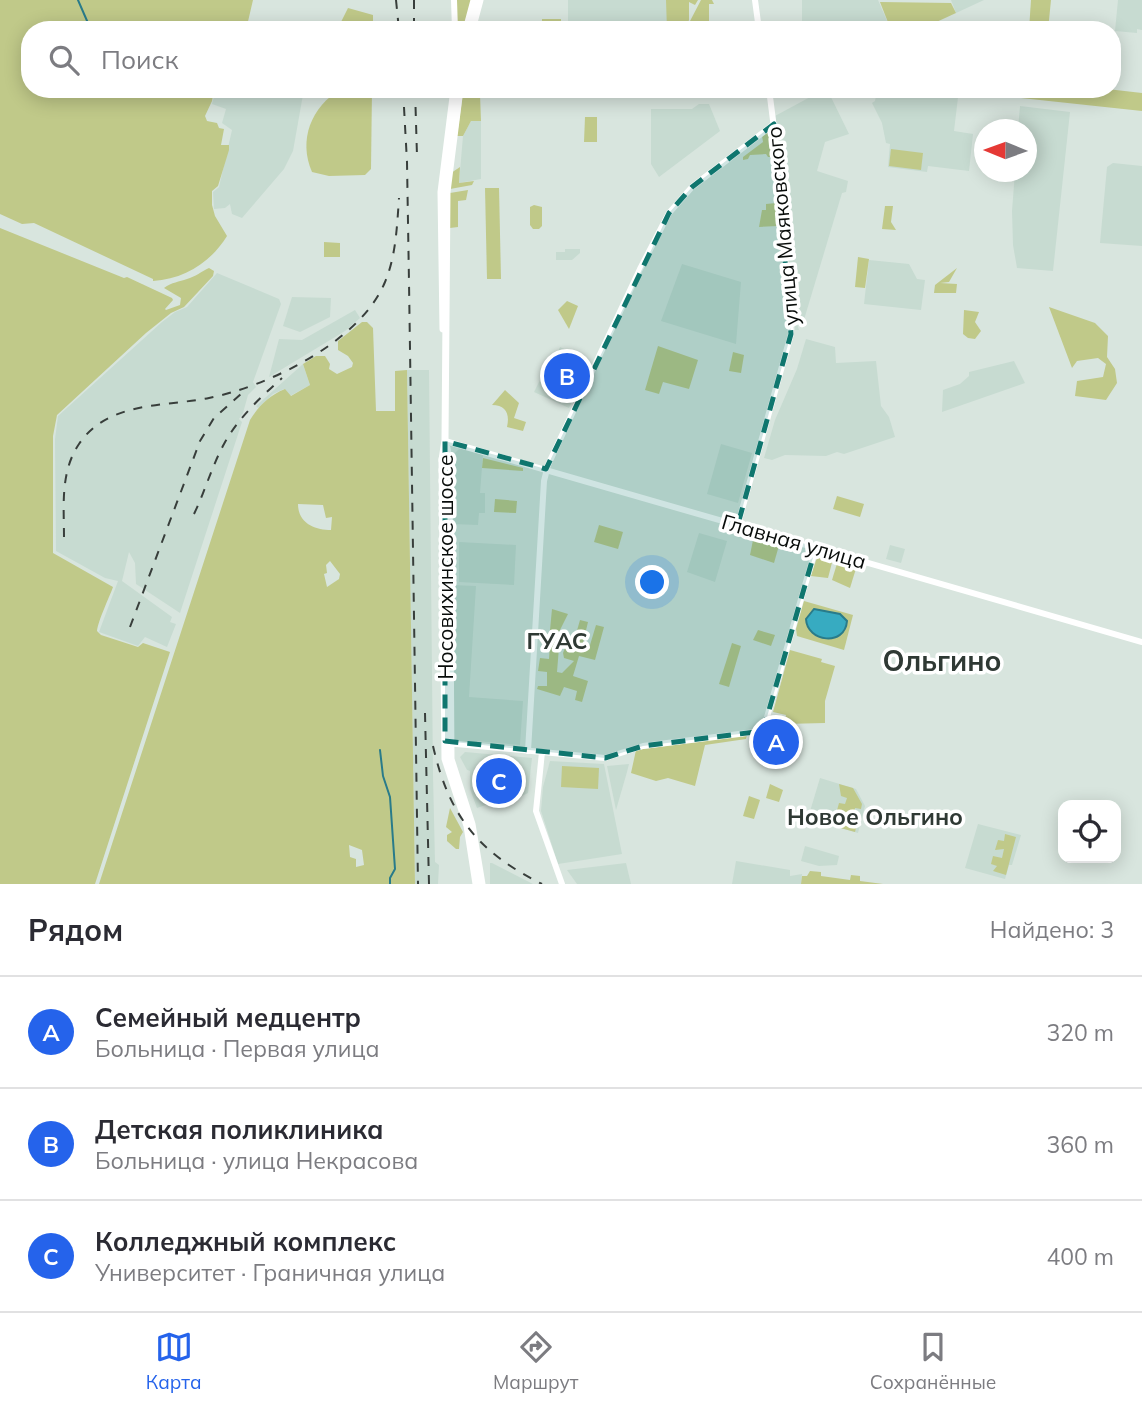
<!DOCTYPE html>
<html lang="ru">
<meta charset="utf-8">
<style>
body{margin:0;font-family:Mulish,sans-serif;background:#f7f7f7;color:#2b2b33}
.controls{position:absolute;right:21px;bottom:21px;display:grid;overflow:hidden;border-radius:14px;box-shadow:0 4px 18px #0003}
.controls button{width:63px;height:63px;display:grid;place-items:center;padding:0;border:0;border-bottom:2px solid #e1e1e2;background:#fff;color:#2b2b33;font:35px sans-serif}
.compass{position:absolute;left:974px;top:119px;width:63px;height:63px;border-radius:50%;background:#fff;box-shadow:0 4px 18px #0003;rotate:271deg}
.you{position:absolute;left:653px;top:583px;width:24px;height:24px;margin:-18px;border:5px solid #fff;border-radius:50%;background:#1a73e8;box-shadow:0 0 0 10px #1a73e833}
.badge{display:grid;place-items:center;width:46px;height:46px;border-radius:50%;background:#2563eb;color:#fff;font-size:23px;font-weight:700}
.pin{position:absolute;translate:-50% -50%;border:4px solid #fff;box-shadow:0 2px 7px #0006}
.list{margin:0;padding:0;list-style:none}
h2{display:flex;justify-content:space-between;align-items:center;height:91px;margin:0;padding:0 28px;font-size:30px}
h2 small{font-size:23px;font-weight:400;color:#7c7c81}
.list li{display:grid;grid-template-columns:46px 1fr auto;gap:21px;align-items:center;box-sizing:border-box;height:112px;padding:0 28px;border-top:2px solid #e1e1e2}
.list b{display:block;font-size:26px;white-space:nowrap}
.list p{margin:0;font-size:23px;white-space:nowrap;color:#7c7c81}
.list em{font-size:23px;font-style:normal;color:#7c7c81}
.icon{flex:none;width:38px;height:38px;fill:none;stroke:currentColor;stroke-width:2;stroke-linecap:round;stroke-linejoin:round}
.map{position:relative;flex:none;width:1142px;height:884px;overflow:hidden}
.search{position:absolute;background:#fff;box-shadow:0 4px 18px #0003;left:21px;right:21px;top:21px;height:77px;display:flex;align-items:center;gap:18px;box-sizing:border-box;padding:0 24px;border-radius:28px;color:#7c7c81;font-size:26px}
.sheet{height:427px;background:#fff}
nav{display:flex;justify-content:space-around;align-items:center;box-sizing:border-box;height:98px;border-top:2px solid #e1e1e2;background:#fff;font-size:19px;color:#7c7c81}
nav a{display:grid;justify-items:center;gap:4px}
nav .on{color:#2563eb}
.map>svg:first-child{display:block}
.built{fill:#c7dbd1}
.green{fill:#c0c989;fill-rule:evenodd}
.water{fill:#37abc1;stroke:#297b8a;stroke-width:2}
.lines{fill:none;stroke-linecap:round;stroke-linejoin:round}
.stream{stroke:#297b8a;stroke-width:2}
.tertiary{stroke:#fff;stroke-width:6}
.secondary{stroke:#fff;stroke-width:7}
.rail{stroke:#383e3b;stroke-width:2;stroke-dasharray:9 9;stroke-linecap:butt}
.marked{fill:#0f766e;fill-opacity:0.2;stroke:#0f766e;stroke-width:5;stroke-dasharray:14 9;stroke-linejoin:round}
.labels{text-anchor:middle;dominant-baseline:central;stroke-width:7;stroke-linejoin:round;paint-order:stroke}
.street-label{font-size:21px;fill:#080c0a;stroke:#fff}
.neighbourhood-label{font-size:23px;font-weight:bold;fill:#2f3934;stroke:#fff}
.district-label{font-size:28px;font-weight:bold;fill:#2f3934;stroke:#fff}
</style>
<div class="map">
<svg width="1142" height="884" viewBox="0 0 1142 884">
<rect width="100%" height="100%" fill="#d8e5de"/>
<g class="built">
<path d="M568,0H689V20L684,30H568Z"/>
<path d="M802,0H878L891,30H802Z"/>
<path d="M951,0H984L956,13Z"/>
<path d="M1118,0H1142V30L1137,29V33L1115,31Z"/>
<path d="M216,89H304L293,151L284,169L242,218L232,214L230,204L225,208L214,209L213,192L219,187L232,130L222,123L226,109L212,104Z"/>
<path d="M825,89H827L849,134L825,142L817,171L848,181L846,192L842,193L803,323L797,324L799,330H795L775,116Z"/>
<path d="M899,89H959L954,131L973,134L969,171L928,166L927,172L888,167L890,144L886,143L882,123L872,103L875,101L876,96Z"/>
<path d="M699,104H709L720,131L659,177L651,164V109H692Z"/>
<path d="M1020,106L1070,112L1053,271L1017,268L1013,245L1012,211L1015,172H1026V130L1018,129Z"/>
<path d="M471,121H481V179L459,183L463,136Z"/>
<path d="M1113,163L1142,166V246L1100,243L1107,167Z"/>
<path d="M565,249H580V253L572,260H556V252H565Z"/>
<path d="M869,260L909,264L917,279L925,280L921,310L864,304Z"/>
<path d="M682,264L741,282L736,344L661,321Z"/>
<path d="M217,273L279,299L281,304L253,382L256,387L248,395L243,413L239,419L242,422L180,613L136,584L135,563L129,552L122,581L172,617L170,622L176,624L167,647L145,637L138,646L99,632L118,581L105,578L56,551L55,439L58,416L162,322L175,312L187,307Z"/>
<path d="M292,297L331,298L330,317L300,332L283,326Z"/>
<path d="M355,310L360,318L345,331L269,377L279,339L302,340Z"/>
<path d="M806,339L835,347L836,363L876,361L881,406L889,417L895,437L844,454L837,452L826,456L785,455L772,460L764,458L775,420L797,369Z"/>
<path d="M560,347L590,361L569,408L534,392L543,374L550,377L555,365L553,364Z"/>
<path d="M1014,361L1025,383L942,412L943,390L960,384L969,376V372Z"/>
<path d="M303,364L310,385L290,396L284,389L273,394L258,408L256,406Z"/>
<path d="M407,370H429L433,775L435,862L439,865L438,884H415Z"/>
<path d="M721,444L752,453L738,503L707,494Z"/>
<path d="M460,448L483,454L480,493H485V513H479L478,525L452,524V456Z"/>
<path d="M699,533L727,541L715,582L687,572Z"/>
<path d="M459,542L516,545L514,585L459,582Z"/>
<path d="M890,545L905,549L901,563L886,559Z"/>
<path d="M451,585L476,586L469,697L523,701L520,745L477,741L476,744L460,743L454,740Z"/>
<path d="M465,752L532,758L528,793L512,801L503,799L477,808L470,789V771L467,770L460,757Z"/>
<path d="M550,761L604,764L622,854L558,864L541,811L543,787Z"/>
<path d="M629,764L627,772L616,810L607,766Z"/>
<path d="M820,778L856,789L865,806L858,833L808,818Z"/>
<path d="M978,824L1021,835L1012,865H1009L1005,879L965,868Z"/>
<path d="M805,846L839,856L837,865L819,866L801,861Z"/>
<path d="M736,861L790,870V876L802,874L801,884H732Z"/>
<path d="M490,863H492L533,884H490Z"/>
<path d="M626,863L631,884H577L567,870Z"/>
</g>
<g class="green">
<path d="M0,0H253L246,30H30V89H214L212,101L205,116L207,121L217,123L219,128L224,129L221,145H229V150L218,186L212,191V205L215,216L227,236C211,262 185,279 153,281V279L34,223L22,224L0,214Z"/>
<path d="M457,0H473L465,30H457Z"/>
<path d="M666,0H698L695,5L689,2V20L684,30H667Z"/>
<path d="M701,0H712L714,4H709V23H689Z"/>
<path d="M1031,0H1051L1048,30H1029Z"/>
<path d="M880,2L951,3L956,13L919,30H891Z"/>
<path d="M348,8L373,15V30H344L341,22Z"/>
<rect x="542" y="19" width="19" height="11"/>
<path d="M341,89H372L371,169L365,175L329,176L312,172C298,140 311,107 341,89Z"/>
<path d="M1022,89H1107L1142,93V111L1021,98Z"/>
<path d="M466,91H478L480,94L481,121H471L463,136H457L463,93Z"/>
<path d="M585,117H597V142H584Z"/>
<path d="M767,132L772,135L773,157H768L766,154L750,155L748,159L743,160V157L763,142L762,136Z"/>
<path d="M891,149L923,153L921,170L889,166Z"/>
<path d="M460,167L459,183L474,181L472,185L450,189L451,173Z"/>
<path d="M485,188H499L501,279H487Z"/>
<path d="M468,190L466,200L458,201V227L450,228V193Z"/>
<path d="M776,203L778,226L759,227L762,210H766V204Z"/>
<path d="M534,205L542,207V226L539,229H533L530,225V207Z"/>
<path d="M885,206H893L891,222L896,230L882,229Z"/>
<path d="M0,228L124,278L127,277L172,298L173,300L165,309L166,310L180,305L181,298L164,288C172,282 179,282 187,279C195,277 202,271 209,268L214,271L213,276L184,307L171,313L146,333L57,415L53,436V553L113,587C109,598 98,621 97,631L101,635L138,647L143,643L170,652L95,884H0Z"/>
<path d="M324,242L340,243V257H324Z"/>
<path d="M858,257L869,259L865,288L855,287Z"/>
<path d="M957,268L949,282L940,283L957,284L956,293H934L935,285Z"/>
<path d="M567,301L578,306L569,329L558,310Z"/>
<path d="M1049,307L1095,323L1108,336L1107,357L1115,369L1117,383L1106,400L1075,396L1077,381L1103,377L1106,364L1098,358L1077,361L1072,368Z"/>
<path d="M964,310L979,312L975,322L981,331L975,339L968,338L963,334Z"/>
<path d="M362,322H367L373,328L376,411H395V371L407,370L415,884H99L250,420C259,406 268,396 285,389L291,396L310,385L303,364L316,356H325L330,364L329,369L337,374L352,367L353,363L348,356L338,350V341ZM298,504L323,505L326,518L332,517L331,530C316,530 298,524 298,504ZM330,561L340,574L339,579L327,587L324,574L327,573L326,565ZM349,845L362,850L364,865L356,867V859L350,857Z"/>
<path d="M658,346L698,360L689,389L663,382L659,394L645,390Z"/>
<path d="M733,352L744,355L741,373L729,371Z"/>
<path d="M505,390L519,403L514,418L526,422L523,431L507,427C510,414 506,405 492,405Z"/>
<path d="M483,458L523,468V471L482,468Z"/>
<path d="M837,496L864,504L860,517L833,509Z"/>
<path d="M495,499L517,501L516,513L494,512Z"/>
<path d="M599,525L623,532L618,549L594,542Z"/>
<path d="M754,535L780,542L774,563L750,555Z"/>
<path d="M819,551L834,555L828,578L811,576Z"/>
<path d="M839,557L858,562L850,588L832,580Z"/>
<path d="M804,601L853,615L844,650L797,636L796,629Z"/>
<path d="M552,609L568,614L559,632L550,630Z"/>
<path d="M580,620L588,622L583,643L590,645L596,625L604,627L595,660L579,656L573,676L588,681L582,702L575,700L577,691L564,687L560,696L537,689L538,686H547V672L538,671L540,658L549,659L550,644L541,643V636L560,635L557,672L562,673L574,661L564,658L563,653L565,648H572Z"/>
<path d="M758,630L775,635L771,646L753,640Z"/>
<path d="M732,643L741,646L729,687L719,684Z"/>
<path d="M790,650L822,659L821,662L835,666L825,701V723L784,724L786,715L773,712Z"/>
<path d="M747,735L746,739L705,745L695,786L668,778L656,781L631,773L636,750Z"/>
<path d="M562,766L599,768L598,789L561,787Z"/>
<path d="M770,784L783,790L779,802L766,798Z"/>
<path d="M839,784L853,788L862,804L861,809L855,808L854,814L859,816L855,832L833,826L834,821L840,822L842,815L836,814L839,803L845,804L847,798L841,796Z"/>
<path d="M749,796L760,800L754,819L743,816Z"/>
<path d="M450,808L463,832L460,837L459,849H456L447,841V835L452,832L446,827Z"/>
<path d="M1005,834L1016,837L1006,875L993,871L997,866L991,864L993,856L1002,858L1004,849L995,850L998,840L1004,841Z"/>
<path d="M810,871L821,872V876L850,880L851,875L860,876V881L883,884H801L802,876H807Z"/>
</g>
<path class="water" d="M814,609L840,614L847,621C845,647 807,642 806,619Z"/>
<g class="lines">
<g class="stream">
<path d="M78,0L91,30"/>
<path d="M380,750L383,776L390,797L395,869L390,878V884"/>
</g>
<g class="tertiary">
<path d="M454,0L455,30"/>
<path d="M755,0L759,30"/>
<path d="M445,441L1142,642"/>
<path d="M738,524L791,334L775,136L769,89"/>
<path d="M446,743L605,758L643,746L763,731L816,547"/>
<path d="M528,751L544,481L548,465L640,269L669,213L692,187L774,124"/>
<path d="M542,752L536,811L562,884"/>
</g>
<g class="secondary">
<path d="M466,30L474,0"/>
<path d="M472,30L480,0"/>
<path d="M460,89L447,192L445,440L442,460L445,759L467,826L476,884"/>
<path d="M443,329L441,192L454,89"/>
<path d="M447,448L449,460L451,759L472,824L482,884"/>
</g>
<g class="rail">
<path d="M396,0L399,30"/>
<path d="M414,0V30"/>
<path d="M403,89L407,162L409,282L418,884"/>
<path d="M415,89L417,156"/>
<path d="M194,514C205,491 212,466 224,444C238,418 261,397 282,378"/>
<path d="M64,537C64,506 60,472 79,444C108,401 163,407 209,398C269,386 361,341 385,282C396,256 397,226 399,198"/>
<path d="M130,627L200,441L214,418L242,393"/>
<path d="M425,713L429,884"/>
<path d="M433,746C449,816 478,852 542,884"/>
</g>
</g>
<path class="marked" d="M774,124L791,334L738,524L816,547L763,731L643,746L605,758L445,741V441L546,469L669,213L692,187Z"/>
<g class="labels">
<g class="street-label">
<text transform="translate(782 226) rotate(-95)">улица Маяковского</text>
<text transform="translate(794 541) rotate(16)">Главная улица</text>
<text transform="translate(445 567) rotate(-90)">Носовихинское шоссе</text>
</g>
<g class="neighbourhood-label">
<text x="557" y="640">ГУАС</text>
<text x="875" y="816">Новое Ольгино</text>
</g>
<g class="district-label">
<text x="942" y="660">Ольгино</text>
</g>
</g>
</svg>
<div class="controls">
<button><svg class="icon" aria-label="locate" viewBox="0 0 24 24"><circle cx="12" cy="12" r="6"/><path d="M12 2v4M12 18v4M2 12h4M18 12h4"/></svg></button>
</div>
<svg class="compass" viewBox="-18 -18 36 36"><path d="M0-13l5 13h-10z" fill="#e53935"/><path d="M0 13l5-13h-10z" fill="#7c7c81"/></svg>
<div class="you"></div>
<div class="pin badge" style="left:776px;top:742px">A</div>
<div class="pin badge" style="left:567px;top:376px">B</div>
<div class="pin badge" style="left:499px;top:781px">C</div>
<div class="search"><svg class="icon" aria-label="search" viewBox="0 0 24 24"><circle cx="10" cy="10" r="6"/><path d="M15 15l6 6"/></svg>Поиск</div>
</div>
<section class="sheet">
<h2>Рядом<small>Найдено: 3</small></h2>
<ul class="list">
<li><span class="badge">A</span><div><b>Семейный медцентр</b><p>Больница · Первая улица</p></div><em>320 m</em></li>
<li><span class="badge">B</span><div><b>Детская поликлиника</b><p>Больница · улица Некрасова</p></div><em>360 m</em></li>
<li><span class="badge">C</span><div><b>Колледжный комплекс</b><p>Университет · Граничная улица</p></div><em>400 m</em></li>
</ul>
</section>
<nav>
<a class="on"><svg class="icon" aria-label="map" viewBox="0 0 24 24"><path d="M3 6l6-2 6 2 6-2v14l-6 2-6-2-6 2zM9 4v14M15 6v14"/></svg>Карта</a>
<a><svg class="icon" aria-label="directions" viewBox="0 0 24 24"><path d="M12 3l9 9-9 9-9-9zM9 14v-3h6M13 9l2 2-2 2"/></svg>Маршрут</a>
<a><svg class="icon" aria-label="saved" viewBox="0 0 24 24"><path d="M7 4h10v16l-5-4-5 4z"/></svg>Сохранённые</a>
</nav>
